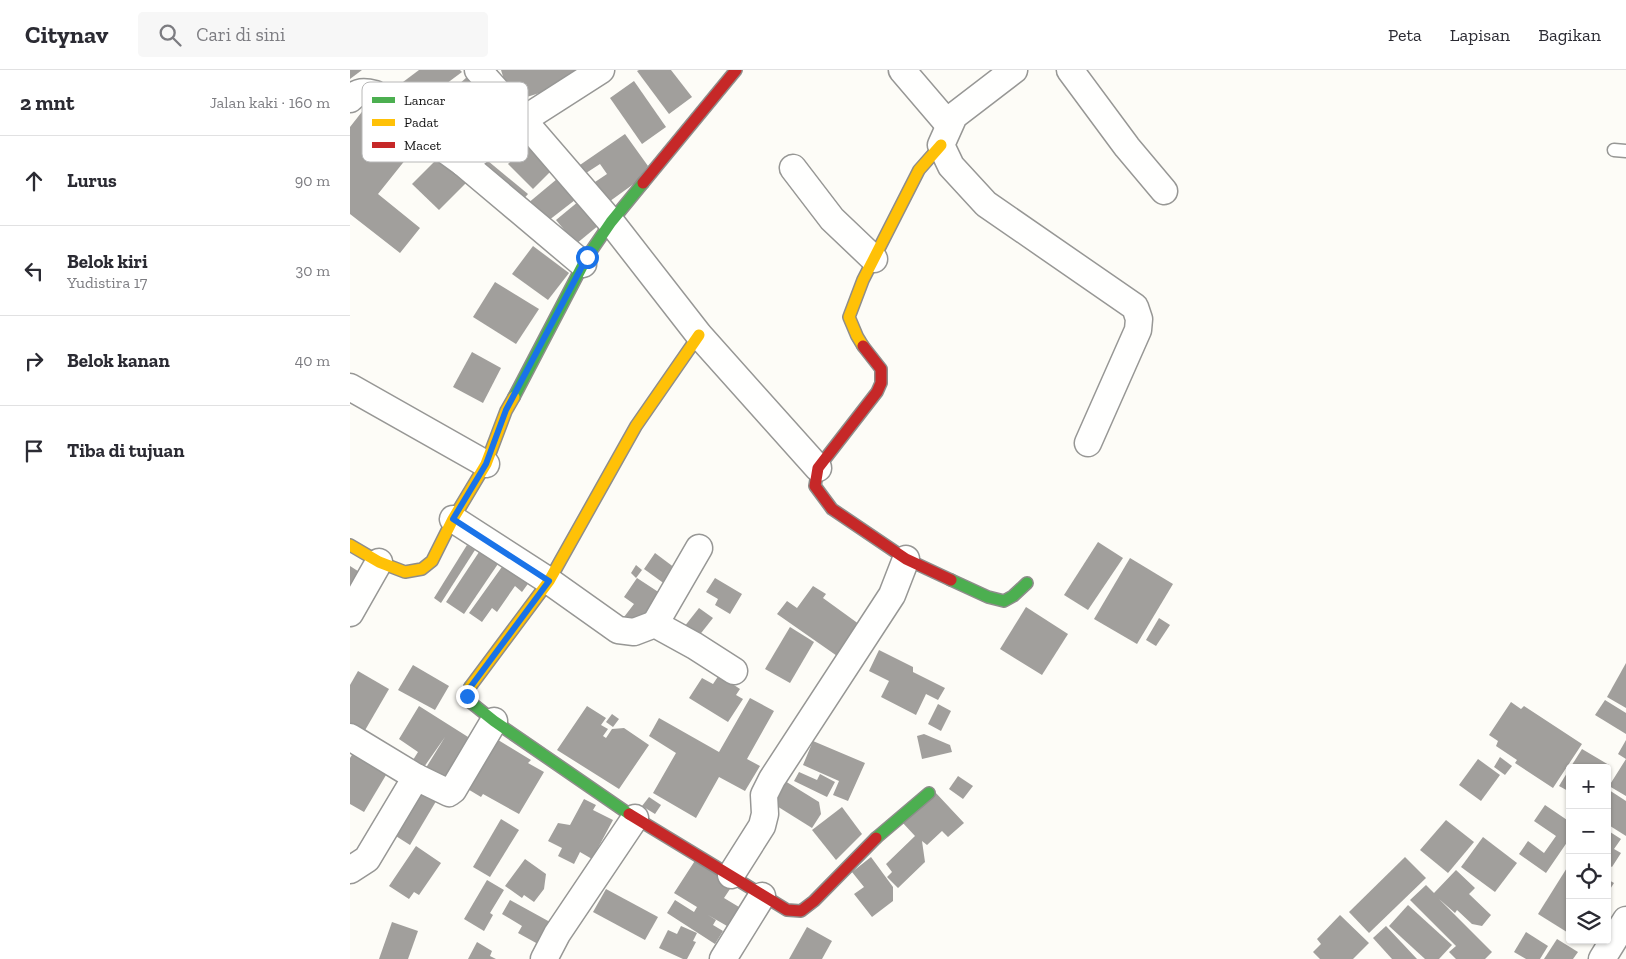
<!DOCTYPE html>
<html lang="id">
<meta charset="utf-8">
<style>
body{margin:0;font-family:"Zilla Slab",serif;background:#f7f7f7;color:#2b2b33}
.controls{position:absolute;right:15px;bottom:15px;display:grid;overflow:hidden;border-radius:5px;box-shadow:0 1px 4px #0004}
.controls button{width:45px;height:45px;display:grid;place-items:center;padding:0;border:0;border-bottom:1px solid #e1e1e2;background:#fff;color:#2b2b33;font:25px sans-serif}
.stop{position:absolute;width:15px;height:15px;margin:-11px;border:4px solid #1a73e8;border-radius:50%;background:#fff}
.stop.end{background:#1a73e8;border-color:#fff;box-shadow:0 1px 5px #0008}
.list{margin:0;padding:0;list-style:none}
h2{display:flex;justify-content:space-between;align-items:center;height:65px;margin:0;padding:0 20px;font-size:21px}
h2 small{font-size:16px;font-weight:400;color:#7c7c81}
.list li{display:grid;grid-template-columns:32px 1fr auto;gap:15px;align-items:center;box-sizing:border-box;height:90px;padding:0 20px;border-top:1px solid #e1e1e2}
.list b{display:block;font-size:19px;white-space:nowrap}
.list p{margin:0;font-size:16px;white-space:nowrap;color:#7c7c81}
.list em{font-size:16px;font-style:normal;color:#7c7c81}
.icon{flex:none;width:28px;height:28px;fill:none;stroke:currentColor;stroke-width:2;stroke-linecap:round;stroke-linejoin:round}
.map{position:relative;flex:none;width:1276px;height:889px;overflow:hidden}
header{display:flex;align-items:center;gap:30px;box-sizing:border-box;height:70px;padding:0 25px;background:#fff;border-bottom:1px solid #e1e1e2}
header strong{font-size:24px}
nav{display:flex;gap:28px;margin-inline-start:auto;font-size:18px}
.search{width:350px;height:45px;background:#f7f7f7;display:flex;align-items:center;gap:12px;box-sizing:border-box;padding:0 18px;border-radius:5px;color:#7c7c81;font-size:19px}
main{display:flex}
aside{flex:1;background:#fff}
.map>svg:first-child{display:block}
.building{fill:#a19f9c}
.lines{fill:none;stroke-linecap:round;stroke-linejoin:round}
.lane-casing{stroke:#979795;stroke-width:15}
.street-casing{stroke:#979795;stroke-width:29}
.fast-casing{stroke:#8e8d8b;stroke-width:14}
.slow-casing{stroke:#8e8d8b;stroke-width:14}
.jam-casing{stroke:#8e8d8b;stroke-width:14}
.lane{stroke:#fffffe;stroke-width:12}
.street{stroke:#fffffe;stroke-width:26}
.fast{stroke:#4caf50;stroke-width:11}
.slow{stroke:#ffc107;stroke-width:11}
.jam{stroke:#c62828;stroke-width:11}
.route{stroke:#1a73e8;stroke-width:6}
.key{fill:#fff;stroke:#b8b8b8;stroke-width:1}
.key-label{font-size:14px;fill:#111}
</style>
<header>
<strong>Citynav</strong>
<div class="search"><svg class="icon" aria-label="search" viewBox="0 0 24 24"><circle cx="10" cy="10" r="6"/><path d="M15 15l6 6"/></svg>Cari di sini</div>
<nav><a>Peta</a><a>Lapisan</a><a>Bagikan</a></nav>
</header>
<main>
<aside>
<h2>2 mnt<small>Jalan kaki · 160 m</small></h2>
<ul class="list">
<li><svg class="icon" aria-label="ahead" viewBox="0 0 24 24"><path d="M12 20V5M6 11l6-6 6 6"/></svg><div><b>Lurus</b></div><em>90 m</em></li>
<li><svg class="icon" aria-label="left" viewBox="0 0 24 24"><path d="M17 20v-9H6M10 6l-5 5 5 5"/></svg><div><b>Belok kiri</b><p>Yudistira 17</p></div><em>30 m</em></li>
<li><svg class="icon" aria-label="right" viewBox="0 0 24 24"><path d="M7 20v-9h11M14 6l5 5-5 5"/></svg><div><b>Belok kanan</b></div><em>40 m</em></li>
<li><svg class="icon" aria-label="arrive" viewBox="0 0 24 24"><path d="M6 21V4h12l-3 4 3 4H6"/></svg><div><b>Tiba di tujuan</b></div></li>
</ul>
</aside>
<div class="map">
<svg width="1276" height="889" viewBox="0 0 1276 889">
<rect width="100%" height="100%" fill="#fdfcf7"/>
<g class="building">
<path d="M0,0H12L0,9Z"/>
<path d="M69,0H110L112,2L61,40L45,18Z"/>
<path d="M151,0H235L218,14L161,32Z"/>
<path d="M289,0H321L342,27L319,44L287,1Z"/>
<path d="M117,7L135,28L99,59L81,39Z"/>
<path d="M284,11L316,57L292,74L260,28Z"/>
<path d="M22,29L72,69L28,124L70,158L50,183L0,144V57Z"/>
<path d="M173,57L180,66L155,85L148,75Z"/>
<path d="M275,64L298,96L285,113L256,134L242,114L257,104L250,94L233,105L227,97Z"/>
<path d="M177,76L201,101L183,119L158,94Z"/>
<path d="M90,86L117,112L89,140L62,114Z"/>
<path d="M132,86L178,124L170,133L124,96Z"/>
<path d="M207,109L225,130L194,154L177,134Z"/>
<path d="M229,131L249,155L226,174L206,150Z"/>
<path d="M183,176L219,203L198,230L162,204Z"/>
<path d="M145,212L189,239L166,274L123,247Z"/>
<path d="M122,282L151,298L133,333L103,317Z"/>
<path d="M748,472L773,488L738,540L714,525Z"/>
<path d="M117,475L125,480L91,533L84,528Z"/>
<path d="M133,476L152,488L114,544L96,532Z"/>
<path d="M305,483L325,498L319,517L294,499Z"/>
<path d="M780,488L823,514L787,574L744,549Z"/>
<path d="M154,494L180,511L172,522L165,516L147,542L142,538L132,552L119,543Z"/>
<path d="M286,495L292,500L286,508L281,503Z"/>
<path d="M0,496L11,503L0,522Z"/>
<path d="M287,508L316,527L288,556L274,547L284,534L274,527Z"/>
<path d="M365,508L392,524L380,544L365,535L368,529L356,522Z"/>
<path d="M463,516L476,524L473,528L513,557L490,588L427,544L437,531L447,538Z"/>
<path d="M676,537L718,564L692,605L650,579Z"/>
<path d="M349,538L363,548L348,567L334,557Z"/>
<path d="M809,548L820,555L806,576L796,570Z"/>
<path d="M440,557L464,572L440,613L415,599Z"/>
<path d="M529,580L563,597V602L595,618L588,630L576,624L566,645L531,627L539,611L519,601Z"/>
<path d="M1276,593V638L1257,627Z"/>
<path d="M63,595L99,616L85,640L48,620Z"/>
<path d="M8,601L39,619L14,662L0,654V615Z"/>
<path d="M369,605L390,619L386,625L393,629L378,652L339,628L352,608L363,614Z"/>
<path d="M400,628L424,641L397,689L410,696L395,721L369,707L346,748L303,723L326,683L299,666L309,648L369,682Z"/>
<path d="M1255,630L1276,643V664L1245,645Z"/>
<path d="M1161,632L1171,639L1174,636L1232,674L1203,718L1165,693L1167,690L1146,676L1148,671L1139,665Z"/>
<path d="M588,634L601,641L591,661L578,654Z"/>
<path d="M69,636L126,672L100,716L74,701L95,667L74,697L63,690L68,682L49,669Z"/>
<path d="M237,636L256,648L251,655L258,659L253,666L256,668L262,659L274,658L299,675L269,719L207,680Z"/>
<path d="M262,644L269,649L263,657L256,652Z"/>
<path d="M574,664L600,675L602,682L572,689L567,666Z"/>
<path d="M140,665L181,690L178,693L194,702L169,744L133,724L131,727L111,715Z"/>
<path d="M1276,670V726L1259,716L1276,689L1268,684Z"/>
<path d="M463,671L515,693L498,731L483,725L489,711L453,695Z"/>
<path d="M1232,679L1259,695L1257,698H1220Z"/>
<path d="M5,680L39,700L14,742L0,734V688Z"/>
<path d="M1150,687L1162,696L1155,705L1144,697Z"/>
<path d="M1128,689L1150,705L1131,731L1109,715Z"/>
<path d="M1220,698V722L1209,716Z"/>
<path d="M449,702L467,710L470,704L485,712L477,727L444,711Z"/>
<path d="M608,706L623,716L613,729L599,719Z"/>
<path d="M435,711L469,732L471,744L462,758L422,733Z"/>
<path d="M66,715L88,728L60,775L38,761Z"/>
<path d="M1259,720L1276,731V766L1257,754V723Z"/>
<path d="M585,722L614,753L598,767L592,761L577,775L572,771L575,792L548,818L537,807L542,802L536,794L565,766L552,752Z"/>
<path d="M299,727L311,735L305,744L292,736Z"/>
<path d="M234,729L246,735L243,740L263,750L242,789L230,782L224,794L208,786L212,778L198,771L208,753L220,755Z"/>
<path d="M1195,735L1220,752V768L1196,803L1169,784L1178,771L1194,783L1206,766L1184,751Z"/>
<path d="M492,737L512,764L486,790L462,760Z"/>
<path d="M151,749L169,760L140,807L123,797Z"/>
<path d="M1096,750L1124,772L1098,803L1070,780Z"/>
<path d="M1257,760L1271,769L1264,779L1271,783L1262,797L1257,794Z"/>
<path d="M1133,767L1167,793L1145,822L1111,797Z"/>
<path d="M66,776L91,793L69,825L64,822L59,829L39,816Z"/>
<path d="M348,786L386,810L374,828L389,837L377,856L358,845L366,850L363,855L373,861L365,874L317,843L325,830L344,842L347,837L324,823Z"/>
<path d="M521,787L543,817V831L522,847L504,824L514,817L502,802Z"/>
<path d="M1055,787L1076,808L1019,863L999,842Z"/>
<path d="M175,789L196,804L194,819L184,832L174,825L172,828L155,816Z"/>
<path d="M1220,793V864L1188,844Z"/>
<path d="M1106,800L1125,818L1119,824L1141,845L1132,856L1122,854L1107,840L1105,843L1089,829L1142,882L1135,889H1106L1099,882L1106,876L1060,830L1076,815L1084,823Z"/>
<path d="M1257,809L1264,813L1257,824Z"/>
<path d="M137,810L154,820L140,843L143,845L134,861L114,849Z"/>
<path d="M256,819L308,847L295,870L243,842Z"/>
<path d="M160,830L200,852L188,874L168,863L172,856L152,844Z"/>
<path d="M1058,835L1102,875L1089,889H1075L1039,856Z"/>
<path d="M990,845L1019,873L1003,889H970L963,882L971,874L967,869Z"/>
<path d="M42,852L68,861L58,889H29Z"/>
<path d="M331,856L347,863L343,871L346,872L337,889H333L309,878L318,860L327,864Z"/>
<path d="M1036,856L1067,889H1042L1023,868Z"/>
<path d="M457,857L482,871L472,889H439Z"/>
<path d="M1176,862L1198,876L1190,889H1176L1164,882Z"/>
<path d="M1207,869L1228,882L1223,889H1194Z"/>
<path d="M127,872L142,881L140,886L146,889H118Z"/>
</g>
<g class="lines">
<g class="lane-casing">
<path id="lane" d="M1264,80L1276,81"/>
</g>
<g class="street-casing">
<g id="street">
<path d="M128,0L173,50L261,152L349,265L468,398"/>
<path d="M552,0L599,55"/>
<path d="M664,0L604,46L591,75L601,96L636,134L785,237L789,249L788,260L738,373"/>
<path d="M720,0L777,77L814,121"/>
<path d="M0,29C8,21 14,21 25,24L95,80L113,93L173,50L251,0"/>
<path d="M113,93L233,194"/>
<path d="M443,98L482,149L524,189"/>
<path d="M0,317L136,394"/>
<path d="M103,449L199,511L268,560L284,562L305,554L345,576L384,601"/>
<path d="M0,543L29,492"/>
<path d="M305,554L349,478"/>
<path d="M0,667L66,707L99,723L103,720L144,651"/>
<path d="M0,800L17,789L66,707"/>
<path d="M381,805L412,756L415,744L414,725L422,709L542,525L556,489"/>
<path d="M194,889L207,864L285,748"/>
<path d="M373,889L412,826"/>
<path d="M1252,889L1276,850"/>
</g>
</g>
<g class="fast-casing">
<g id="fast">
<path d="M164,327L237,187L261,152L293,113"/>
<path d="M601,510L638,527L654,531L663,526L677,513"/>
<path d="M120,617L117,626L119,631L144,651L279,744"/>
<path d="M526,768L579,723"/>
</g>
</g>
<g class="slow-casing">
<g id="slow">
<path d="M513,276L507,266L499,247L513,210L569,100L591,75"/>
<path d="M0,475L29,492L55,502L72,499L82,491L103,449L136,394L156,341L164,327"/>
<path d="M120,617L199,511L286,356L349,265"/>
</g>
</g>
<g class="jam-casing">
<g id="jam">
<path d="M293,113L386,0"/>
<path d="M513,276L531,299V313L527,322L468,398L465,416L482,439L556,489L601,510"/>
<path d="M279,744L437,840L451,841L464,831L526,768"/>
</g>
</g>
<use href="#lane" class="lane"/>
<use href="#street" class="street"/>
<use href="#fast" class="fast"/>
<use href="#slow" class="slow"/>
<use href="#jam" class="jam"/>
</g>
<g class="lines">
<path class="route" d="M117,626L119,619L199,511L103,449L136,394L156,340L237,187"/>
</g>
<rect x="12" y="12" width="166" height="80" rx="8" class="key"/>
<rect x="22" y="27" width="23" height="6" fill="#4caf50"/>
<rect x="22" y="49" width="23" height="7" fill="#ffc107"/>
<rect x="22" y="72" width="23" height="6" fill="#c62828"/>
<g class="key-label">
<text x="54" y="35">Lancar</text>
<text x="54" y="57">Padat</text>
<text x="54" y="80">Macet</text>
</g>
</svg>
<div class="controls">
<button>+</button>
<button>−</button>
<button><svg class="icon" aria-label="locate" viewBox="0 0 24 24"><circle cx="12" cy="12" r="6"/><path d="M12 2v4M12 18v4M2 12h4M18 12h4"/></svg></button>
<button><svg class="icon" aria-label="layers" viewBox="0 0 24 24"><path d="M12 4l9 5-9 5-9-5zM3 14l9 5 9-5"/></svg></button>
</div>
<div class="stop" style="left:237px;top:187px"></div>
<div class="stop end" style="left:117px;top:626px"></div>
</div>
</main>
